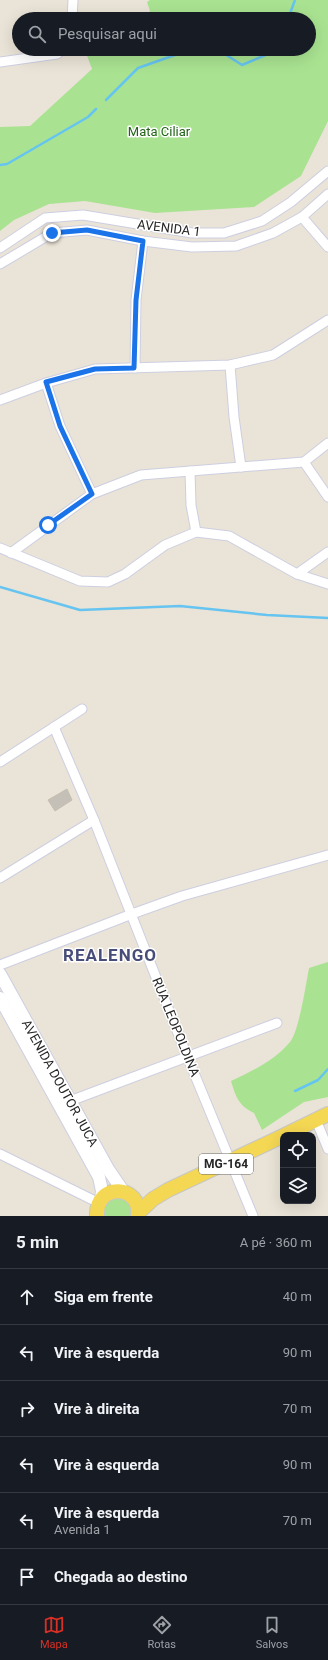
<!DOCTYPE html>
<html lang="pt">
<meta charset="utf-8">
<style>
body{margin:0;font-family:Roboto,sans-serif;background:#242831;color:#f1f3f6}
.controls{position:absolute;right:12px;bottom:12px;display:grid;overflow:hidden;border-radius:8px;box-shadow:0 4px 16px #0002}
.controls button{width:36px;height:36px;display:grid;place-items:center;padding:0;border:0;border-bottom:1px solid #363941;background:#171b24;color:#f1f3f6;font:20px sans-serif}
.stop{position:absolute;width:12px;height:12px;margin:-9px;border:3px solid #1a73e8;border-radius:50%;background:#fff}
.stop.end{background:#1a73e8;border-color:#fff;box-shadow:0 1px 4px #0008}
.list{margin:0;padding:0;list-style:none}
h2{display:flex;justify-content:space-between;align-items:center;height:52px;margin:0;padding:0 16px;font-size:17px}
h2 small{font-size:13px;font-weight:400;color:#9ea1a6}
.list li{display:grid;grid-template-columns:26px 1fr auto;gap:12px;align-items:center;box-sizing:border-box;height:56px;padding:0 16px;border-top:1px solid #363941}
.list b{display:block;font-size:15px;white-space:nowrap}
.list p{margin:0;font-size:13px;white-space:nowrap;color:#9ea1a6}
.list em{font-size:13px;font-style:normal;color:#9ea1a6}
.icon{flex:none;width:22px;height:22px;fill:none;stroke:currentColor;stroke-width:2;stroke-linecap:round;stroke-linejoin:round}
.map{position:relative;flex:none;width:328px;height:1216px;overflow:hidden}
.search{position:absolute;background:#171b24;box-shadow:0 4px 16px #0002;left:12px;right:12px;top:12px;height:44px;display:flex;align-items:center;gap:10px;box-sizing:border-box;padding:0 14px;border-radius:22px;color:#9ea1a6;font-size:15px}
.sheet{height:388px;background:#171b24}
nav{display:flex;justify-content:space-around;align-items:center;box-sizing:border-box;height:56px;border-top:1px solid #363941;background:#171b24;font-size:11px;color:#9ea1a6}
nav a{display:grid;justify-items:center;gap:2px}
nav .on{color:#d93025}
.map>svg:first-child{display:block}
.green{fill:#a9e391}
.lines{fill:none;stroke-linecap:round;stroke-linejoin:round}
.stream{stroke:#66c4f1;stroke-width:2.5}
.building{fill:#c5c0b7;stroke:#c5bfb1}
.minor-casing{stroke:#cdcfe1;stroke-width:11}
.secondary-casing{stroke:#cdcfe1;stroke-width:14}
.primary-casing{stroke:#c7c7c7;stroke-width:16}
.minor{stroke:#fff;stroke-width:9}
.secondary{stroke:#fff;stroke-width:12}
.primary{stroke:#f4d753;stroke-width:14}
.route{stroke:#1a73e8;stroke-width:5}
.labels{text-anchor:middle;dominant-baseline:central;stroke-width:3;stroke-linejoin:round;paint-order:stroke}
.shield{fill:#fff;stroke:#686868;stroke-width:1}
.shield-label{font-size:12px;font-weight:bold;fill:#272727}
.park-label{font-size:13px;fill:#226417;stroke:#fff}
.street-label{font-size:13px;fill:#272727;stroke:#fff}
.district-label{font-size:17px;font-weight:bold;letter-spacing:1px;fill:#474d78;stroke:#fff}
</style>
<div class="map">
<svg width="328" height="1216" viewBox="0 0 328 1216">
<rect width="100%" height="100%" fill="#eae3d7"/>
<g class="green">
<path d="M150,0H328V121L301,176L254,207L155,213L85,201L49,204L14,220L0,231V127L30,126L92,69L86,53L87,49H309V19H144L150,11L147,2Z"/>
<path d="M328,962V1097L304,1102L262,1130L254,1113C238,1105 236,1097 231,1081C252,1071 274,1061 290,1042C299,1031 306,984 309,968Z"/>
<path d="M121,1197L132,1206L133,1216H103C104,1200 106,1201 121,1197Z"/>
</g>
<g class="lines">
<g class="stream">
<path d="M288,19L295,0"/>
<path d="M217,49L242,65L275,51L276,49"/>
<path d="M106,100L138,68L192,49"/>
<path d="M0,165L7,164L88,117L96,109"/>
<path d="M0,587L80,610L180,606L267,615L328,618"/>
<path d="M295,1091L318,1080L328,1069"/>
</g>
</g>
<path class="building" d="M67,789L72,800L55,811L48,800Z"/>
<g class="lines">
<g class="minor-casing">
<g id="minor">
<path d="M72,19L73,0"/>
<path d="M0,62L57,54L63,49"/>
<path d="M302,217L328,247"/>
<path d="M0,248L45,218L83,215L192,233H224L262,221L291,202L328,171"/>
<path d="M0,264L52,233L87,230L143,241L192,247L236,246L273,233L302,217L328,194"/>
<path d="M230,365L234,417L241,467"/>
<path d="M135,368L136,300L143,241"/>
<path d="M46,383L60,426L92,494"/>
<path d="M0,400L46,383L95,369L230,365L273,355L328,320"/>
<path d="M304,462L328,497"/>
<path d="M190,471L191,505L196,532"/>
<path d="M0,548L80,581L108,582L125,574L165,545L196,532L229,536L297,574L328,584"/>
<path d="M11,553L92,494L141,475L304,462L328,443"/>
<path d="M297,574L328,552"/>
<path d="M54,727L94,820L187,1056L253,1216"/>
<path d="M0,762L82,709"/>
<path d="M0,878L94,820"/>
<path d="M0,965L132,914L182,896L328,855"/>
<path d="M70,1101L277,1023"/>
<path d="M316,1120L328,1149"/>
<path d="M0,1154L99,1203"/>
</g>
</g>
<g class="secondary-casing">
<g id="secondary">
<path d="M0,974L108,1169L123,1191"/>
<path d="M0,998L99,1177L102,1191L101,1199"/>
</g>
</g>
<g class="primary-casing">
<g id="primary">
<path d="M285,1135L328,1114"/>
<path d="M139,1212L153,1199L168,1190L283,1136"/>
<path d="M97,1216C95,1182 142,1184 138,1216"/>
</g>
</g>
<use href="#minor" class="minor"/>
<use href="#secondary" class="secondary"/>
<use href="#primary" class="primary"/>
</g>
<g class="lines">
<path class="route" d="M48,525L92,494L60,426L46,382L95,369L134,368L136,300L143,241L87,230L52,233"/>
</g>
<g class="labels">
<rect class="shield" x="199" y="1154" width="54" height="20" rx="3"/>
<g class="shield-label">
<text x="226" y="1164">MG-164</text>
</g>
<g class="park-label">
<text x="159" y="131">Mata Ciliar</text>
</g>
<g class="street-label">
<text transform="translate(169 228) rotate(7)">AVENIDA 1</text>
<text transform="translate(176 1027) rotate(68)">RUA LEOPOLDINA</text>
<text transform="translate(60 1083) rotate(61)">AVENIDA DOUTOR JUCA</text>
</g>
<g class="district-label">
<text x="110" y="955">REALENGO</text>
</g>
</g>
</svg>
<div class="controls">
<button><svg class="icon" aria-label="locate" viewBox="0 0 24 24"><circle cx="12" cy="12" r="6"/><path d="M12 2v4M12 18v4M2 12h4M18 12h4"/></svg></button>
<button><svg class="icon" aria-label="layers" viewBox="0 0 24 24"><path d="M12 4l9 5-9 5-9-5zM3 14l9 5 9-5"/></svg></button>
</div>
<div class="stop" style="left:48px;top:525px"></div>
<div class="stop end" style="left:52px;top:233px"></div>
<div class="search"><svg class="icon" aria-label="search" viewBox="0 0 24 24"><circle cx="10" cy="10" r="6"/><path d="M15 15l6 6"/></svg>Pesquisar aqui</div>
</div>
<section class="sheet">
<h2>5 min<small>A pé · 360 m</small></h2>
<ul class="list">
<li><svg class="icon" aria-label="ahead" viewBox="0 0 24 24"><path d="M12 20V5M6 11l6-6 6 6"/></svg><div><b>Siga em frente</b></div><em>40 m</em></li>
<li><svg class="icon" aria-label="left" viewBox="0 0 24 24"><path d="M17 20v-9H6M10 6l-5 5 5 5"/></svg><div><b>Vire à esquerda</b></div><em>90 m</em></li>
<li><svg class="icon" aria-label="right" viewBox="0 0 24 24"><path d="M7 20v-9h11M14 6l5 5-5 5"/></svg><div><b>Vire à direita</b></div><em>70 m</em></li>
<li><svg class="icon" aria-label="left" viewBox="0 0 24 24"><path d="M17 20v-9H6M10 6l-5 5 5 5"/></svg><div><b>Vire à esquerda</b></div><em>90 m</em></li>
<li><svg class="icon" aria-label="left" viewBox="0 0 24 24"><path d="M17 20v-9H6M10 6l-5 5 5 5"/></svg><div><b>Vire à esquerda</b><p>Avenida 1</p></div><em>70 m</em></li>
<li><svg class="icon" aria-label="arrive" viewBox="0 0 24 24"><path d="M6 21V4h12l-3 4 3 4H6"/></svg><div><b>Chegada ao destino</b></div></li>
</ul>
</section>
<nav>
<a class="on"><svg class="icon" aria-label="map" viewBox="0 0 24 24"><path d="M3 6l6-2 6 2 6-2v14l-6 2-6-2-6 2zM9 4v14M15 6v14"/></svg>Mapa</a>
<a><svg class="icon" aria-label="directions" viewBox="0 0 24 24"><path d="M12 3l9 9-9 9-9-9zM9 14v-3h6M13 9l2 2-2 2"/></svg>Rotas</a>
<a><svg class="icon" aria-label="saved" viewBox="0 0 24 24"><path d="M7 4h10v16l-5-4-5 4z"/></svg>Salvos</a>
</nav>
